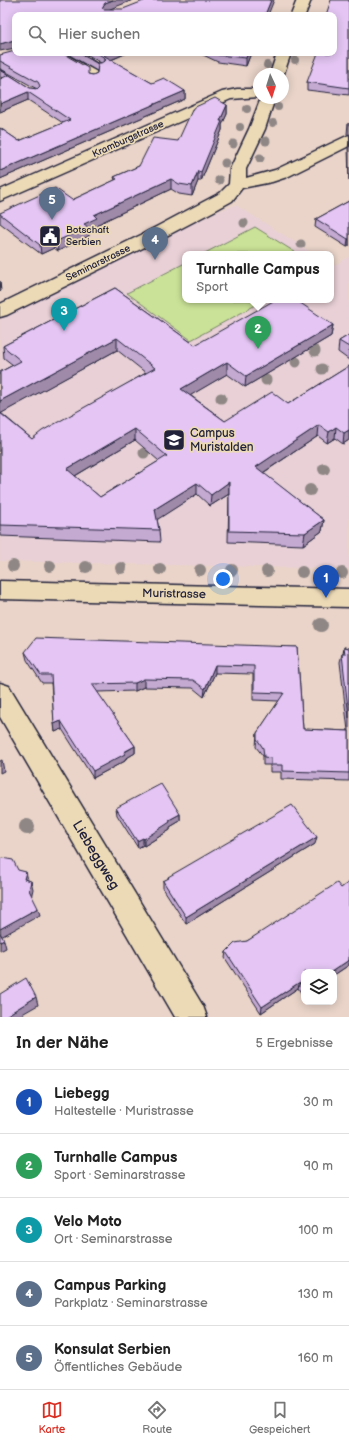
<!DOCTYPE html>
<html lang="de">
<meta charset="utf-8">
<style>
body{margin:0;font-family:"Balsamiq Sans",sans-serif;background:#f6f6f6;color:#222}
.controls{position:absolute;right:12px;bottom:12px;display:grid;overflow:hidden;border-radius:8px;box-shadow:0 2px 10px #0003}
.controls button{width:36px;height:36px;display:grid;place-items:center;padding:0;border:0;border-bottom:1px solid #e0e0e0;background:#fff;color:#222;font:20px sans-serif}
.compass{position:absolute;left:253px;top:68px;width:36px;height:36px;border-radius:50%;background:#fff;box-shadow:0 2px 10px #0003;rotate:176deg}
.you{position:absolute;left:223px;top:579px;width:14px;height:14px;margin:-10px;border:3px solid #fff;border-radius:50%;background:#1a73e8;box-shadow:0 0 0 6px #1a73e833}
.badge{display:grid;place-items:center;width:26px;height:26px;border-radius:50%;background:#d93025;color:#fff;font-size:13px;font-weight:700}
.pin{position:absolute;translate:-50% -33px;filter:drop-shadow(0 1px 2px #0008)}
.pin::after{content:'';position:absolute;top:21px;width:14px;height:12px;background:inherit;clip-path:polygon(0 0,100% 0,50% 100%)}
.popup{position:absolute;left:182px;top:251px;width:152px;height:52px;box-sizing:border-box;display:grid;place-content:center;border-radius:8px;background:#fff;filter:drop-shadow(0 1px 3px #0005);font-size:13px;white-space:nowrap;color:#767676}
.popup b{font-size:15px;color:#222}
.popup::after{content:'';position:absolute;left:50%;top:100%;margin-left:-8px;border:8px solid transparent;border-top-color:#fff}
.list{margin:0;padding:0;list-style:none}
h2{display:flex;justify-content:space-between;align-items:center;height:52px;margin:0;padding:0 16px;font-size:17px}
h2 small{font-size:13px;font-weight:400;color:#767676}
.list li{display:grid;grid-template-columns:26px 1fr auto;gap:12px;align-items:center;box-sizing:border-box;height:64px;padding:0 16px;border-top:1px solid #e0e0e0}
.list b{display:block;font-size:15px;white-space:nowrap}
.list p{margin:0;font-size:13px;white-space:nowrap;color:#767676}
.list em{font-size:13px;font-style:normal;color:#767676}
.icon{flex:none;width:22px;height:22px;fill:none;stroke:currentColor;stroke-width:2;stroke-linecap:round;stroke-linejoin:round}
.map{position:relative;flex:none;width:349px;height:1017px;overflow:hidden}
.search{position:absolute;background:#fff;box-shadow:0 2px 10px #0003;left:12px;right:12px;top:12px;height:44px;display:flex;align-items:center;gap:10px;box-sizing:border-box;padding:0 14px;border-radius:8px;color:#767676;font-size:15px}
.sheet{height:372px;background:#fff}
nav{display:flex;justify-content:space-around;align-items:center;box-sizing:border-box;height:56px;border-top:1px solid #e0e0e0;background:#fff;font-size:11px;color:#767676}
nav a{display:grid;justify-items:center;gap:2px}
nav .on{color:#d93025}
.map>svg:first-child{display:block}
.built{fill:#e8d0d6}
.green{fill:#cae297;stroke:#768269}
.lines{fill:none;stroke-linecap:round;stroke-linejoin:round}
.lane-casing{stroke:#22223b;stroke-width:3}
.street-casing{stroke:#22223b;stroke-width:3}
.secondary-casing{stroke:#22223b;stroke-width:3}
.lane{fill:#ecdab7;fill-rule:evenodd}
.street{fill:#ecdab7;fill-rule:evenodd}
.secondary{fill:#ecdab7;fill-rule:evenodd}
.tree{fill:#8f8785}
.wall{fill:#c4a9d1;stroke:#22223b;fill-rule:evenodd}
.shaded-wall{fill:#a08aaa;stroke:#22223b}
.building{fill:#e4c5f3;stroke:#22223b;fill-rule:evenodd}
.labels{text-anchor:middle;dominant-baseline:central;stroke-width:3.5;stroke-linejoin:round;paint-order:stroke}
.far-street-label{font-size:10px;fill:#22223b;stroke:#ecdab7}
.far-poi-label{font-size:10px;fill:#22223b;stroke:#ecdab7;text-anchor:start}
.poi-label{font-size:12px;fill:#22223b;stroke:#ecdab7;text-anchor:start}
.street-label{font-size:12px;fill:#22223b;stroke:#ecdab7}
.near-street-label{font-size:14px;fill:#22223b;stroke:#ecdab7}
</style>
<div class="map">
<svg width="349" height="1017" viewBox="0 0 349 1017">
<rect width="100%" height="100%" fill="#ead4c9"/>
<filter id="ink" filterUnits="userSpaceOnUse"><feTurbulence type="fractalNoise" baseFrequency=".025" numOctaves="2"/><feDisplacementMap in="SourceGraphic" scale="8" xChannelSelector="R" yChannelSelector="G"/><feConvolveMatrix kernelMatrix="1 2 1 2 8 2 1 2 1" color-interpolation-filters="sRGB"/></filter>
<g filter="url(#ink)">
<path class="built" d="M236,205L314,254H185V300H331V265L333,266L349,257V569L0,561V319L219,211Z"/>
<g class="green">
<path d="M255,227L298,254H203Z"/>
<path d="M185,263V300H265L191,340L127,293Z"/>
</g>
<g class="lines">
<g class="lane-casing">
<path id="lane" d="M53,53H63L97,72V79L93,81H90V75Z"/>
</g>
<g class="street-casing">
<g id="street">
<path d="M297,0H311L305,15H291Z"/>
<path d="M277,53H291L283,76V74H270Z"/>
<path d="M237,89H259V97L231,99L0,201V190L222,92Z"/>
<path d="M261,98H275L265,129L246,169V178L275,170L349,135V146L287,177L272,182L242,188L232,201L214,211L153,243L7,315L0,317V304L141,235L220,193L229,184L230,169L249,129Z"/>
<path d="M0,683L9,686L203,1006L207,1017H175L0,717Z"/>
</g>
</g>
<g class="secondary-casing">
<path id="secondary" d="M0,581L349,589V607L0,599Z"/>
</g>
<use href="#lane" class="lane"/>
<use href="#street" class="street"/>
<use href="#secondary" class="secondary"/>
</g>
<g class="tree">
<circle cx="295" cy="60" r="4"/>
<circle cx="267" cy="65" r="4"/>
<circle cx="278" cy="107" r="4"/>
<circle cx="247" cy="109" r="4"/>
<circle cx="273" cy="123" r="4"/>
<circle cx="240" cy="127" r="4"/>
<circle cx="266" cy="141" r="4.5"/>
<circle cx="233" cy="144" r="4.5"/>
<circle cx="260" cy="158" r="4.5"/>
<circle cx="225" cy="163" r="4.5"/>
<circle cx="219" cy="180" r="4.5"/>
<circle cx="244" cy="223" r="4.5"/>
<circle cx="301" cy="244" r="4.5"/>
<circle cx="315" cy="351" r="5.5"/>
<circle cx="296" cy="362" r="5.5"/>
<circle cx="322" cy="369" r="5.5"/>
<circle cx="266" cy="380" r="5.5"/>
<circle cx="221" cy="398" r="5.5"/>
<circle cx="144" cy="453" r="5.5"/>
<circle cx="324" cy="469" r="6"/>
<circle cx="310" cy="490" r="6"/>
<circle cx="13" cy="566" r="6"/>
<circle cx="50" cy="566" r="6"/>
<circle cx="86" cy="567" r="6"/>
<circle cx="121" cy="568" r="6"/>
<circle cx="160" cy="569" r="6"/>
<circle cx="200" cy="570" r="6"/>
<circle cx="232" cy="570" r="6"/>
<circle cx="267" cy="571" r="6"/>
<circle cx="302" cy="572" r="6"/>
<circle cx="342" cy="573" r="6"/>
<circle cx="321" cy="625" r="7"/>
<circle cx="27" cy="827" r="8"/>
</g>
<g class="wall">
<path d="M349,0V95L307,90V82L334,53Z"/>
<path d="M66,53H82L97,63H101L85,53H127L111,60L152,83L185,91V99L0,179V128L19,141L63,123L28,100L0,112V79L2,78L0,77V55L88,74L93,75L97,73V71ZM0,69H1L37,89L30,88Z"/>
<path d="M199,53H251L246,66L218,62Z"/>
<path d="M227,105V114L222,125V130L201,181H198L192,196L179,194L171,189L98,224V227L88,232L89,236L58,251L54,248L41,254L0,223V213L72,200L115,180L114,177L139,166L178,141Z"/>
<path d="M348,123L349,124V135L347,134Z"/>
<path d="M349,141V180L348,148Z"/>
<path d="M349,201V246L347,247L315,227L316,219Z"/>
<path d="M115,288L195,345L333,325L331,336L245,387L227,374L190,395L225,421L288,404L349,366V440L343,444L335,438L327,443L318,436L263,473L324,520L322,531L303,545L228,542L229,494L210,506L197,494L157,519L159,530L160,542L0,536V372L13,365L4,358L3,346ZM117,350L146,373L32,439L1,413ZM135,440L159,461L100,497L75,476Z"/>
<path d="M349,335V360L338,352L339,341Z"/>
<path d="M297,647L303,729L348,731L340,662L342,654H343L344,647L349,648V781L281,779V772H270V765H263V756L256,747L257,733L279,701L253,700V674L215,673L204,697L193,688L144,687L135,691L97,692L135,746V753L125,759V761L93,778L62,729L55,732L51,683H42L27,660L25,652Z"/>
<path d="M116,808L180,814V821L170,827V830L144,846L143,845L138,848L117,815Z"/>
<path d="M315,844L186,924L163,888V881L168,879V877Z"/>
<path d="M349,882V965L334,975V972H304V995L303,996L298,988L261,1013L225,958L226,952L247,941L341,888Z"/>
</g>
<g class="shaded-wall">
<path d="M113,0H133L105,11L102,8L105,3Z"/>
<path d="M271,0H274L268,15H265Z"/>
<path d="M14,40L15,48L0,51V44Z"/>
<path d="M108,53H127L106,62L105,58L103,55Z"/>
<path d="M248,53H251L246,66V58Z"/>
<path d="M185,91V99L0,179V171Z"/>
<path d="M28,92V100L0,112V104Z"/>
<path d="M227,105V114L222,125V130L201,181V172L220,121Z"/>
<path d="M198,171V181L192,196V186Z"/>
<path d="M171,179V189L98,224V227L88,232L89,236L58,251L57,241L84,224L94,215Z"/>
<path d="M53,238L54,248L41,254L40,245Z"/>
<path d="M348,239H349V246L347,247Z"/>
<path d="M0,281L1,291L0,292Z"/>
<path d="M333,325L331,336L245,387L246,376Z"/>
<path d="M117,338V350L0,414V401Z"/>
<path d="M227,362V374L181,401V389Z"/>
<path d="M319,425L318,436L255,478L256,467Z"/>
<path d="M336,427L335,438L327,443L329,432Z"/>
<path d="M135,429V440L68,480L67,469Z"/>
<path d="M349,430V440L343,444L344,433Z"/>
<path d="M229,482V494L210,506L211,495Z"/>
<path d="M197,483V494L155,521V509Z"/>
<path d="M324,520L322,531L303,545L305,533Z"/>
<path d="M215,665V673L204,697L205,689Z"/>
<path d="M144,679V687L135,691V683Z"/>
<path d="M61,721L62,729L55,732L54,724Z"/>
<path d="M135,746V753L125,759V761L93,778V771Z"/>
<path d="M2,760L4,771L0,773V761Z"/>
<path d="M180,814V821L170,827V830L144,846V839L169,820Z"/>
<path d="M317,837L315,844L186,924V917Z"/>
<path d="M143,838V845L138,848L137,841Z"/>
<path d="M26,872L28,880L24,879Z"/>
<path d="M31,881L33,889L31,898L29,890Z"/>
<path d="M38,908L40,915L1,937L0,929Z"/>
<path d="M4,940L6,948L0,951V942Z"/>
<path d="M349,960V965L334,975V972H331Z"/>
<path d="M300,982L298,988L261,1013L262,1007Z"/>
<path d="M36,997L38,1005L17,1017H4Z"/>
</g>
<g class="building">
<path d="M0,0H113L105,3L102,8L104,9H123L146,0H271L265,15H15V42L14,40L0,44Z"/>
<path d="M331,0H349V88L307,82L318,53H334V15H326Z"/>
<path d="M15,51V53H62L88,68V74L93,75L97,73L98,64L79,53H82L97,63H101L106,60L105,58L97,53H108L103,55L152,83L164,78L185,91L0,171V128L19,141L70,120L28,92L0,104V79L9,75L0,70V69L30,88L37,89L40,86L38,82L0,61V55Z"/>
<path d="M215,53H248L246,58L218,55Z"/>
<path d="M215,98L227,105L220,121H222L201,172L198,171L192,186L179,184L171,179L94,215L97,218L84,224L88,227L57,241L53,238L40,245L0,214V213L55,188L72,200L117,179L114,177L139,166L153,138L178,141L193,108Z"/>
<path d="M349,201V239H348L316,219Z"/>
<path d="M115,288L195,345L275,300H296L333,325L246,376L227,362L181,389L225,421L272,392L288,404L349,366V430L344,433L336,427L329,432L319,425L256,467L324,520L305,533L229,531V482L211,495L197,483L155,509L159,530L0,525V413L32,439L42,431L155,368L117,338L0,401V372L21,361L3,346ZM135,429L167,456L100,497L67,469Z"/>
<path d="M349,335V347L339,341Z"/>
<path d="M36,638L297,647L303,729L349,731V773L282,771V765H271V758L264,757L263,748L257,739V733L284,693L254,692V666L215,665L205,689L193,680L144,679L135,683L92,684L135,746L124,752L125,754L93,771L61,721L54,724L51,675H41L25,652Z"/>
<path d="M344,647L349,648V718L342,654H345Z"/>
<path d="M161,784L180,814L169,820L170,822L144,839L143,838L137,841L116,808Z"/>
<path d="M292,805L317,837L186,917L163,881L169,878L168,877Z"/>
<path d="M2,858L13,860L18,870L26,872L24,879L31,881L29,890L38,908L0,929V859Z"/>
<path d="M349,882V960L331,972H304V988L300,982L262,1007L226,952L235,943L247,941L337,883L341,888Z"/>
<path d="M0,933L4,940L0,942Z"/>
<path d="M26,978L36,997L4,1017H0V994Z"/>
</g>
</g>
<defs>
<g id="civic-square" transform="scale(1.15)"><rect x="-9" y="-9" width="18" height="18" rx="4" fill="#22223b" stroke="#ecdab7"/><path d="M-.6-6.5H3V-4.5H.6V-3L4-1V1h2V6H-6V1h2V-1L-.6-3ZM-1.2 2.5V6h2.4V2.5Z" fill="#fff"/></g>
<g id="university-square" transform="scale(1.15)"><rect x="-9" y="-9" width="18" height="18" rx="4" fill="#22223b" stroke="#ecdab7"/><path d="M0-5L7-2L0 1L-7-2ZM-4 1L0 2.5L4 1V4Q0 6-4 4Z" fill="#fff"/></g>
</defs>
<g fill-rule="evenodd">
<use href="#civic-square" x="50" y="236"/>
<use href="#university-square" x="174" y="440"/>
</g>
<g class="labels">
<g class="far-street-label">
<text transform="translate(128 139) rotate(-24)">Kramburgstrasse</text>
<text transform="translate(98 263) rotate(-26)">Seminarstrasse</text>
</g>
<g class="far-poi-label">
<text x="66" y="230">Botschaft<tspan x="66" dy="12">Serbien</tspan></text>
</g>
<g class="poi-label">
<text x="190" y="433">Campus<tspan x="190" dy="14">Muristalden</tspan></text>
</g>
<g class="street-label">
<text transform="translate(174 594) rotate(1)">Muristrasse</text>
</g>
<g class="near-street-label">
<text transform="translate(96 855) rotate(59)">Liebeggweg</text>
</g>
</g>
</svg>
<div class="controls">
<button><svg class="icon" aria-label="layers" viewBox="0 0 24 24"><path d="M12 4l9 5-9 5-9-5zM3 14l9 5 9-5"/></svg></button>
</div>
<svg class="compass" viewBox="-18 -18 36 36"><path d="M0-13l5 13h-10z" fill="#e53935"/><path d="M0 13l5-13h-10z" fill="#767676"/></svg>
<div class="you"></div>
<div class="pin badge" style="left:326px;top:598px;background:#1a4fb4">1</div>
<div class="pin badge" style="left:258px;top:349px;background:#2e9e5b">2</div>
<div class="popup"><b>Turnhalle Campus</b>Sport</div>
<div class="pin badge" style="left:64px;top:331px;background:#0f9aa8">3</div>
<div class="pin badge" style="left:155px;top:260px;background:#5c6f8a">4</div>
<div class="pin badge" style="left:52px;top:220px;background:#5c6f8a">5</div>
<div class="search"><svg class="icon" aria-label="search" viewBox="0 0 24 24"><circle cx="10" cy="10" r="6"/><path d="M15 15l6 6"/></svg>Hier suchen</div>
</div>
<section class="sheet">
<h2>In der Nähe<small>5 Ergebnisse</small></h2>
<ul class="list">
<li><span class="badge" style="background:#1a4fb4">1</span><div><b>Liebegg</b><p>Haltestelle · Muristrasse</p></div><em>30 m</em></li>
<li><span class="badge" style="background:#2e9e5b">2</span><div><b>Turnhalle Campus</b><p>Sport · Seminarstrasse</p></div><em>90 m</em></li>
<li><span class="badge" style="background:#0f9aa8">3</span><div><b>Velo Moto</b><p>Ort · Seminarstrasse</p></div><em>100 m</em></li>
<li><span class="badge" style="background:#5c6f8a">4</span><div><b>Campus Parking</b><p>Parkplatz · Seminarstrasse</p></div><em>130 m</em></li>
<li><span class="badge" style="background:#5c6f8a">5</span><div><b>Konsulat Serbien</b><p>Öffentliches Gebäude</p></div><em>160 m</em></li>
</ul>
</section>
<nav>
<a class="on"><svg class="icon" aria-label="map" viewBox="0 0 24 24"><path d="M3 6l6-2 6 2 6-2v14l-6 2-6-2-6 2zM9 4v14M15 6v14"/></svg>Karte</a>
<a><svg class="icon" aria-label="directions" viewBox="0 0 24 24"><path d="M12 3l9 9-9 9-9-9zM9 14v-3h6M13 9l2 2-2 2"/></svg>Route</a>
<a><svg class="icon" aria-label="saved" viewBox="0 0 24 24"><path d="M7 4h10v16l-5-4-5 4z"/></svg>Gespeichert</a>
</nav>
